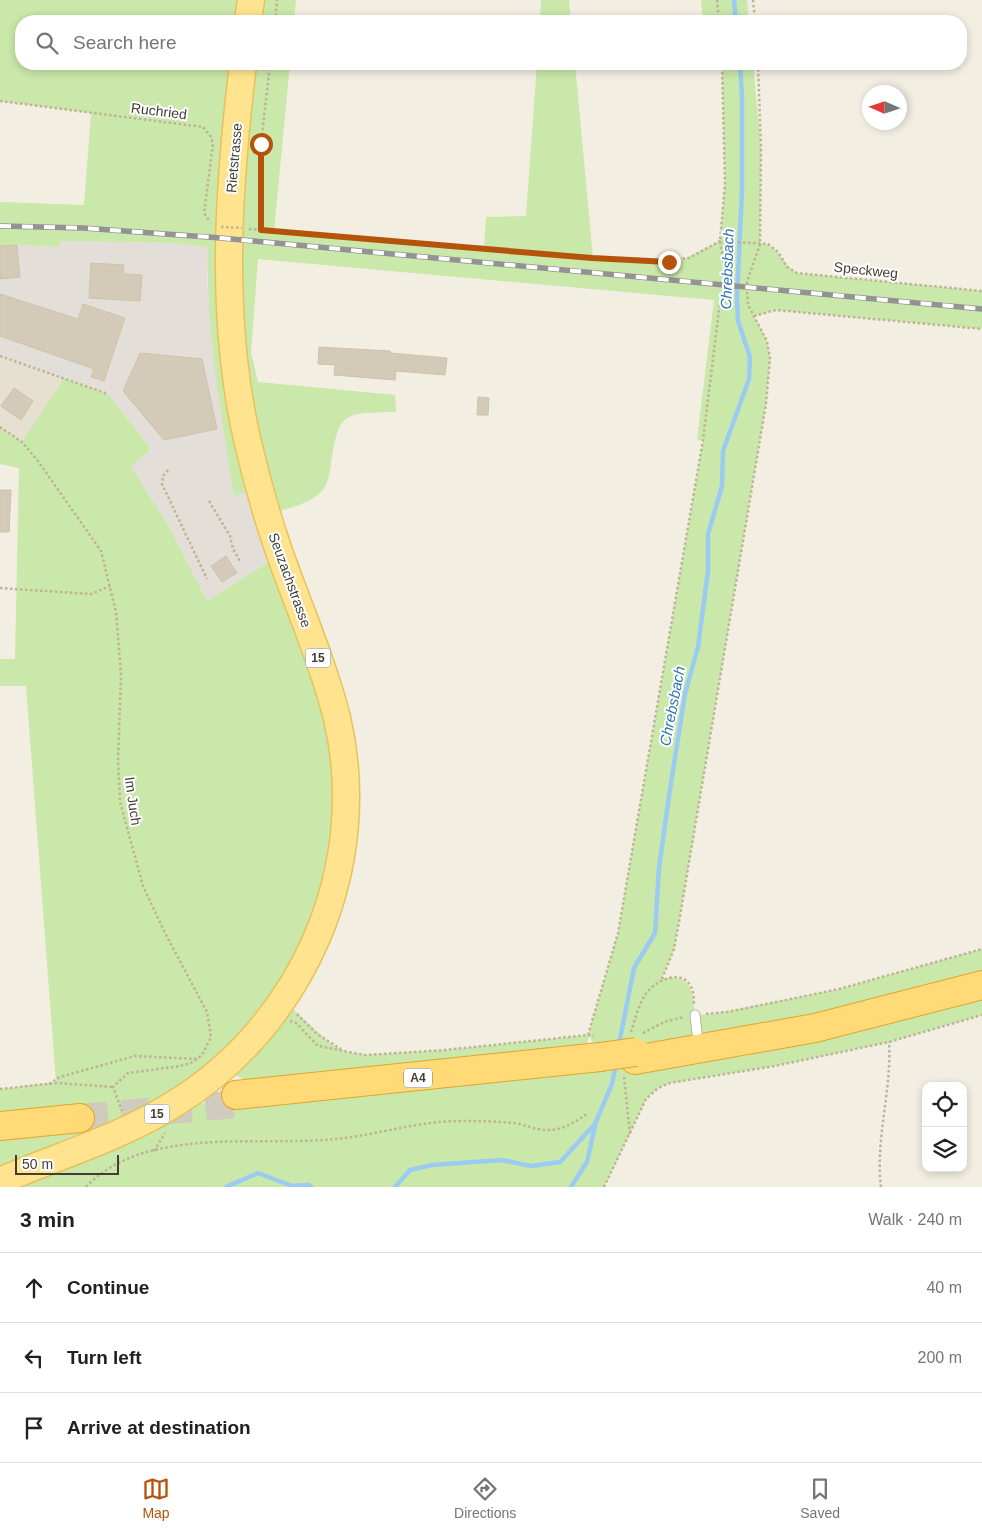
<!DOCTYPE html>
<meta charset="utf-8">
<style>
body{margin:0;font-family:Arial,sans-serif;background:#f6f6f6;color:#202124}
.controls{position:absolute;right:15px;bottom:15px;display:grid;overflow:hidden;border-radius:10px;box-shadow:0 2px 8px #0003}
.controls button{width:45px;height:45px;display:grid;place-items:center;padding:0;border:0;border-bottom:1px solid #e0e0e0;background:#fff;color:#202124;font:25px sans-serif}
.compass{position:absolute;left:862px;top:85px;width:45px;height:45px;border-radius:50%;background:#fff;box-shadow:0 2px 8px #0003;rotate:273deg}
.scale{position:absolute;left:15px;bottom:12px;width:104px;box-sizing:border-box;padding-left:5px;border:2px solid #433d33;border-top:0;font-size:14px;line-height:18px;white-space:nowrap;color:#433d33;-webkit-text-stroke:4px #fff;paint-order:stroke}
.stop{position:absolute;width:15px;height:15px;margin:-11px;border:4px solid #b45309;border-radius:50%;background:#fff}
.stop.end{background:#b45309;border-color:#fff;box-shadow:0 1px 5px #0008}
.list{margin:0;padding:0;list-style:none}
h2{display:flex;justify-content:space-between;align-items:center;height:65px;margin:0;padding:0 20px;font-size:21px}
h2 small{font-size:16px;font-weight:400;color:#757577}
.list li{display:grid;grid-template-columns:32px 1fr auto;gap:15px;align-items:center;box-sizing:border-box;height:70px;padding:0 20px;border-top:1px solid #e0e0e0}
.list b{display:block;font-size:19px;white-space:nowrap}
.list em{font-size:16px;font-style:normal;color:#757577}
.icon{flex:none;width:28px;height:28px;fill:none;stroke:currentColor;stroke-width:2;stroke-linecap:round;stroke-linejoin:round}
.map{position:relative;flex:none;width:982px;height:1187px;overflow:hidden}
.search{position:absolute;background:#fff;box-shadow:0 2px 8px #0003;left:15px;right:15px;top:15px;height:55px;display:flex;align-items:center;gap:12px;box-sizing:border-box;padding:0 18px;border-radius:20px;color:#757577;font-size:19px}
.sheet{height:275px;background:#fff}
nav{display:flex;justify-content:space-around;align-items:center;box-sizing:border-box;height:70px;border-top:1px solid #e0e0e0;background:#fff;font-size:14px;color:#757577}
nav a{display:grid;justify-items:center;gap:2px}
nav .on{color:#b45309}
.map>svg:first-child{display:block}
.residential{fill:#e6e0d0}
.industrial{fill:#e3dfd8}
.green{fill:#c9e8a9;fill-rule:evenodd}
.parking{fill:#e2dfdb}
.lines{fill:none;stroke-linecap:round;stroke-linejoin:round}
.stream{stroke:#9bcbf2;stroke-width:4.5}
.building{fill:#d3cab7;stroke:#cec2ab}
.trunk-tunnel{stroke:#cfcbbf;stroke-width:28;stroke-dasharray:28 14;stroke-linecap:butt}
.service-casing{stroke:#bdb6a5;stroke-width:11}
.primary-casing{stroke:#e6c25c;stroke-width:29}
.trunk-casing{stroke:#e1a52d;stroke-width:30}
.path{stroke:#bfb296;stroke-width:2.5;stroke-dasharray:2.5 2.5;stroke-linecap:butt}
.service{stroke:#fff;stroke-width:9}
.primary{stroke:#ffe38e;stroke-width:26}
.trunk{stroke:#ffda77;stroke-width:28}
.rail-casing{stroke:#939393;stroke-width:5.5}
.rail{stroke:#fff;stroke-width:4;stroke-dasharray:11;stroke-linecap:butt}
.trunk-bridge-casing{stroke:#e1a52d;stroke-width:30;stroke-linecap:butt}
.path-bridge{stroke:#bfb296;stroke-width:2.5;stroke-dasharray:2.5 2.5;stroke-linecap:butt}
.trunk-bridge{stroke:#ffda77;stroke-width:28}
.route{stroke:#b45309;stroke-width:6}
.labels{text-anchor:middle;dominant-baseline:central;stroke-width:4;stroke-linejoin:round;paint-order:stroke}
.shield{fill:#fff;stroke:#7b7770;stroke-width:1}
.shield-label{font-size:12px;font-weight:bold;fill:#433d33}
.street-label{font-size:14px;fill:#433d33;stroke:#fff}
.water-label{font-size:15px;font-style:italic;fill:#2a73b1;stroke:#fff}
</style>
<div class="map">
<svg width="982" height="1187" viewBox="0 0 982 1187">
<rect width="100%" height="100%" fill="#f2eee2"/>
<path class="residential" d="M0,356L64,378L22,442L0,427Z"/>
<path class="industrial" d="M60,241L172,243L208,247L207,281L213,353L234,495L259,488L280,555L207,601L169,526L131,467L151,449L108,394L0,356V246L17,245L59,247Z"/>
<g class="green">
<path d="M0,0H296L294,21H21V64H290L274,231L484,248L486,217L526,216L537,64H575L593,258L658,262L680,261L720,241L725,183L722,64H753L761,148L760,243C780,245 781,265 797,273L982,291V329L776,310L754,316L767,341L770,358L766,404L679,922L674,949L662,979C691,972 693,992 695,1015L712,1014L839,989L982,949V1015L889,1042L775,1066L670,1083L658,1088L646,1099L604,1187H0V1089L56,1082L26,686H0V659H15L19,468L0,464V427L22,442L64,378L108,394L151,449L131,467L169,526L207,601L280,555L316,651L344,835L284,1001L332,1045L347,1052L365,1055L445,1050L588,1035L618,933L703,441L697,440L714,300L258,259L251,352L258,382L395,395L396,412C343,413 339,411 331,464C330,473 328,483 323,490C309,505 285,509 267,515L259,488L234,496C222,414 205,330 208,247L172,243L61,241L59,247L17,245L0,246V202L84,205L91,113L0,101ZM589,1035L600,1057L236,1095L158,1114L232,1061L237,1076L245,1080L407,1071L586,1050Z"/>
<path d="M541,0H569L571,21H540Z"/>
<path d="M701,0H747L749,21H703Z"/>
</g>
<path class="parking" d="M38,350L94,369L88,386L32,367Z"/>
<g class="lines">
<g class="stream">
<path d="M734,0L736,21"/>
<path d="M619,1044L634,968L655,933L659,868L669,796L685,694L698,647L708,571V534L722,486L723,451L749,379L750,357L738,321L737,296L742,191V97L740,64"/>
<path d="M226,1187L258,1173L292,1186L309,1185L311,1187"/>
<path d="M395,1187L410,1170L432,1165L502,1160L531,1166L560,1162L595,1124L612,1084L616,1064"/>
<path d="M571,1187L587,1162L595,1126"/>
</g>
</g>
<g class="building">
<path d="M17,245L20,277L0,279V246Z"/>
<path d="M91,263L124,265L123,274L142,275L140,301L89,298Z"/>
<path d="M0,294L78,319L83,304L125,318L104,381L91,377L94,369L0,336Z"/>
<path d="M319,347L390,351V353L447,358L445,375L396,371L395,380L334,375L335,365L318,364Z"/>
<path d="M140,353L202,359L217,429L164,440L123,391Z"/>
<path d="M14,388L33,401L21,420L1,406Z"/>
<path d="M478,397L489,398L488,415H477Z"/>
<path d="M0,490H11L9,532H0Z"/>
<path d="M226,556L237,573L222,582L211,566Z"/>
</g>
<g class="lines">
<path class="trunk-tunnel" d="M80,1118L237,1104"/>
<g class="service-casing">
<path id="service" d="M695,1015L698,1042"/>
</g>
<g class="primary-casing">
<g id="primary">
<path d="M248,21L251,0"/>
<path d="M0,1181C58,1156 120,1138 174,1104C303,1025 372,867 337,718C323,663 300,610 281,557C268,520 257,482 248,443C219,319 228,189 243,64"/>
</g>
</g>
<g class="trunk-casing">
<g id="trunk">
<path d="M635,1060L815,1028L982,985"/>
<path d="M236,1095L600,1057"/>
<path d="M0,1126L80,1118"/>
</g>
</g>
<g class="path">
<path d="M717,0L719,21"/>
<path d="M753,0L755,21"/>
<path d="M275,21L277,0"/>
<path d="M0,101L203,127L211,137L213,144L204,213L210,222"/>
<path d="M249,229L658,262L689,258L720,241L768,244L778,252L787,267L797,273L982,291"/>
<path d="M261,230V144L270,64"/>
<path d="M754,316L776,310L982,329"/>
<path d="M0,356L108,394"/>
<path d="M0,427L22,442L38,461L101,551L116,612L121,674L118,761L120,802L143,886L165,933L207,1012L211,1037L202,1055L191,1063L180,1066L128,1073L113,1087L122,1111"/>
<path d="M168,470L163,476L162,484L207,579"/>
<path d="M209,501L230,536L233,549L241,563"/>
<path d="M0,588L91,594L110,586"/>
<path d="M662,979L674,949L679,922L766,404L770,358L767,341L748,305L747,292V282L760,244L761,148L758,64"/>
<path d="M297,1014L317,1034L341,1049"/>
<path d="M706,1014L727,1012L839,989L982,949"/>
<path d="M290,1021L296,1023L318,1046L365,1055L445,1050L588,1035L594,1036"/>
<path d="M631,1032C635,1020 638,1006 645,995C654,981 683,966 692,989C694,994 694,1000 694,1005"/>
<path d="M643,1033L664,1022L684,1017"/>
<path d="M588,1035L618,933L703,440L720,302L725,290L726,276L720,241L725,183L722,64"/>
<path d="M624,1077L630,1134"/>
<path d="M49,1084L60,1077L135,1056L197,1059"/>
<path d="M0,1089L56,1083L113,1087"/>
<path d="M154,1151L165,1133"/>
<path d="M86,1187C145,1125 258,1147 336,1139C376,1135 415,1122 456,1121C475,1121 494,1121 513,1123C524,1124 535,1130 546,1130C562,1131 575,1122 587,1114"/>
<path d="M604,1187L646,1099L658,1088L670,1083L775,1066L889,1042L982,1015"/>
<path d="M881,1187C875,1140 892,1090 889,1042"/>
</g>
<use href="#service" class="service"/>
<use href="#primary" class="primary"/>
<use href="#trunk" class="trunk"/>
<g class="rail-casing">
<path id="rail" d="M0,226L83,228L221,238L982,309"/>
</g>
<use href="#rail" class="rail"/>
<g class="trunk-bridge-casing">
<path id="trunk-bridge" d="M600,1057L636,1052"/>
</g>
<path class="path-bridge" d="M221,227L242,228"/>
<use href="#trunk-bridge" class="trunk-bridge"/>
</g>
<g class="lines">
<path class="route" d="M261,144V230L592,258L669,262"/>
</g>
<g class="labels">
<g class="shield">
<rect x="305.5" y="648.5" width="25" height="19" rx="4"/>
<rect x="404" y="1068.5" width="28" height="19" rx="4"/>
<rect x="144.5" y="1104.5" width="25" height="19" rx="4"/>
</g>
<g class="shield-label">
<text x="318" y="658">15</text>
<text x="418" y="1078">A4</text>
<text x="157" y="1114">15</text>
</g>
<g class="street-label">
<text transform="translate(159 111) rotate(7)">Ruchried</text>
<text transform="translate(234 158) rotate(-85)">Rietstrasse</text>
<text transform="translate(866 270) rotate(6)">Speckweg</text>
<text transform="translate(290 580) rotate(70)">Seuzachstrasse</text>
<text transform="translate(133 801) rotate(82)">Im Juch</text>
</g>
<g class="water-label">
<text transform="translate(727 269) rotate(-88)">Chrebsbach</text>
<text transform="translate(672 706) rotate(-79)">Chrebsbach</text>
</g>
</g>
</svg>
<div class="controls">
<button><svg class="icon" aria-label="locate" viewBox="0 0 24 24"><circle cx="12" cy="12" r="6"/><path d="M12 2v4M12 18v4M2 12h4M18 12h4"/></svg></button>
<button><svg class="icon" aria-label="layers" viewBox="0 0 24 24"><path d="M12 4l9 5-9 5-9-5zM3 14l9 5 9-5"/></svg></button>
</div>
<svg class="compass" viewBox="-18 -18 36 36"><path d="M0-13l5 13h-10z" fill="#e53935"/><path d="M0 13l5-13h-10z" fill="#757577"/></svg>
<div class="scale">50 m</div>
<div class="stop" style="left:261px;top:144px"></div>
<div class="stop end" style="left:669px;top:262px"></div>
<div class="search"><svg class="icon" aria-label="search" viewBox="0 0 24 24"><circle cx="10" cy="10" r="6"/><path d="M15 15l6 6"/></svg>Search here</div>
</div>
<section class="sheet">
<h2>3 min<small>Walk · 240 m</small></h2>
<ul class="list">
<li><svg class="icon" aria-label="ahead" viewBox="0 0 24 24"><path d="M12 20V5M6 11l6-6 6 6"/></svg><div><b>Continue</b></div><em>40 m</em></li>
<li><svg class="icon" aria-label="left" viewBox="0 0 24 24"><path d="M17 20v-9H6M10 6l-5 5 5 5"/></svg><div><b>Turn left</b></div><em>200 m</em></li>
<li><svg class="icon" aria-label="arrive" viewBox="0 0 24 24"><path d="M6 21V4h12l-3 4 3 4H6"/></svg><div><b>Arrive at destination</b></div></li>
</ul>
</section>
<nav>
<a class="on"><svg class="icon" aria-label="map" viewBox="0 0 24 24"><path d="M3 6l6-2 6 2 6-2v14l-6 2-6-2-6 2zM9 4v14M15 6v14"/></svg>Map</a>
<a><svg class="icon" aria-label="directions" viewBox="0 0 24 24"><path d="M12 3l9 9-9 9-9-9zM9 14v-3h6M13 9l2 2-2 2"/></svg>Directions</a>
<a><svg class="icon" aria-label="saved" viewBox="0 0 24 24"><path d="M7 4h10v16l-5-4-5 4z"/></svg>Saved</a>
</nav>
